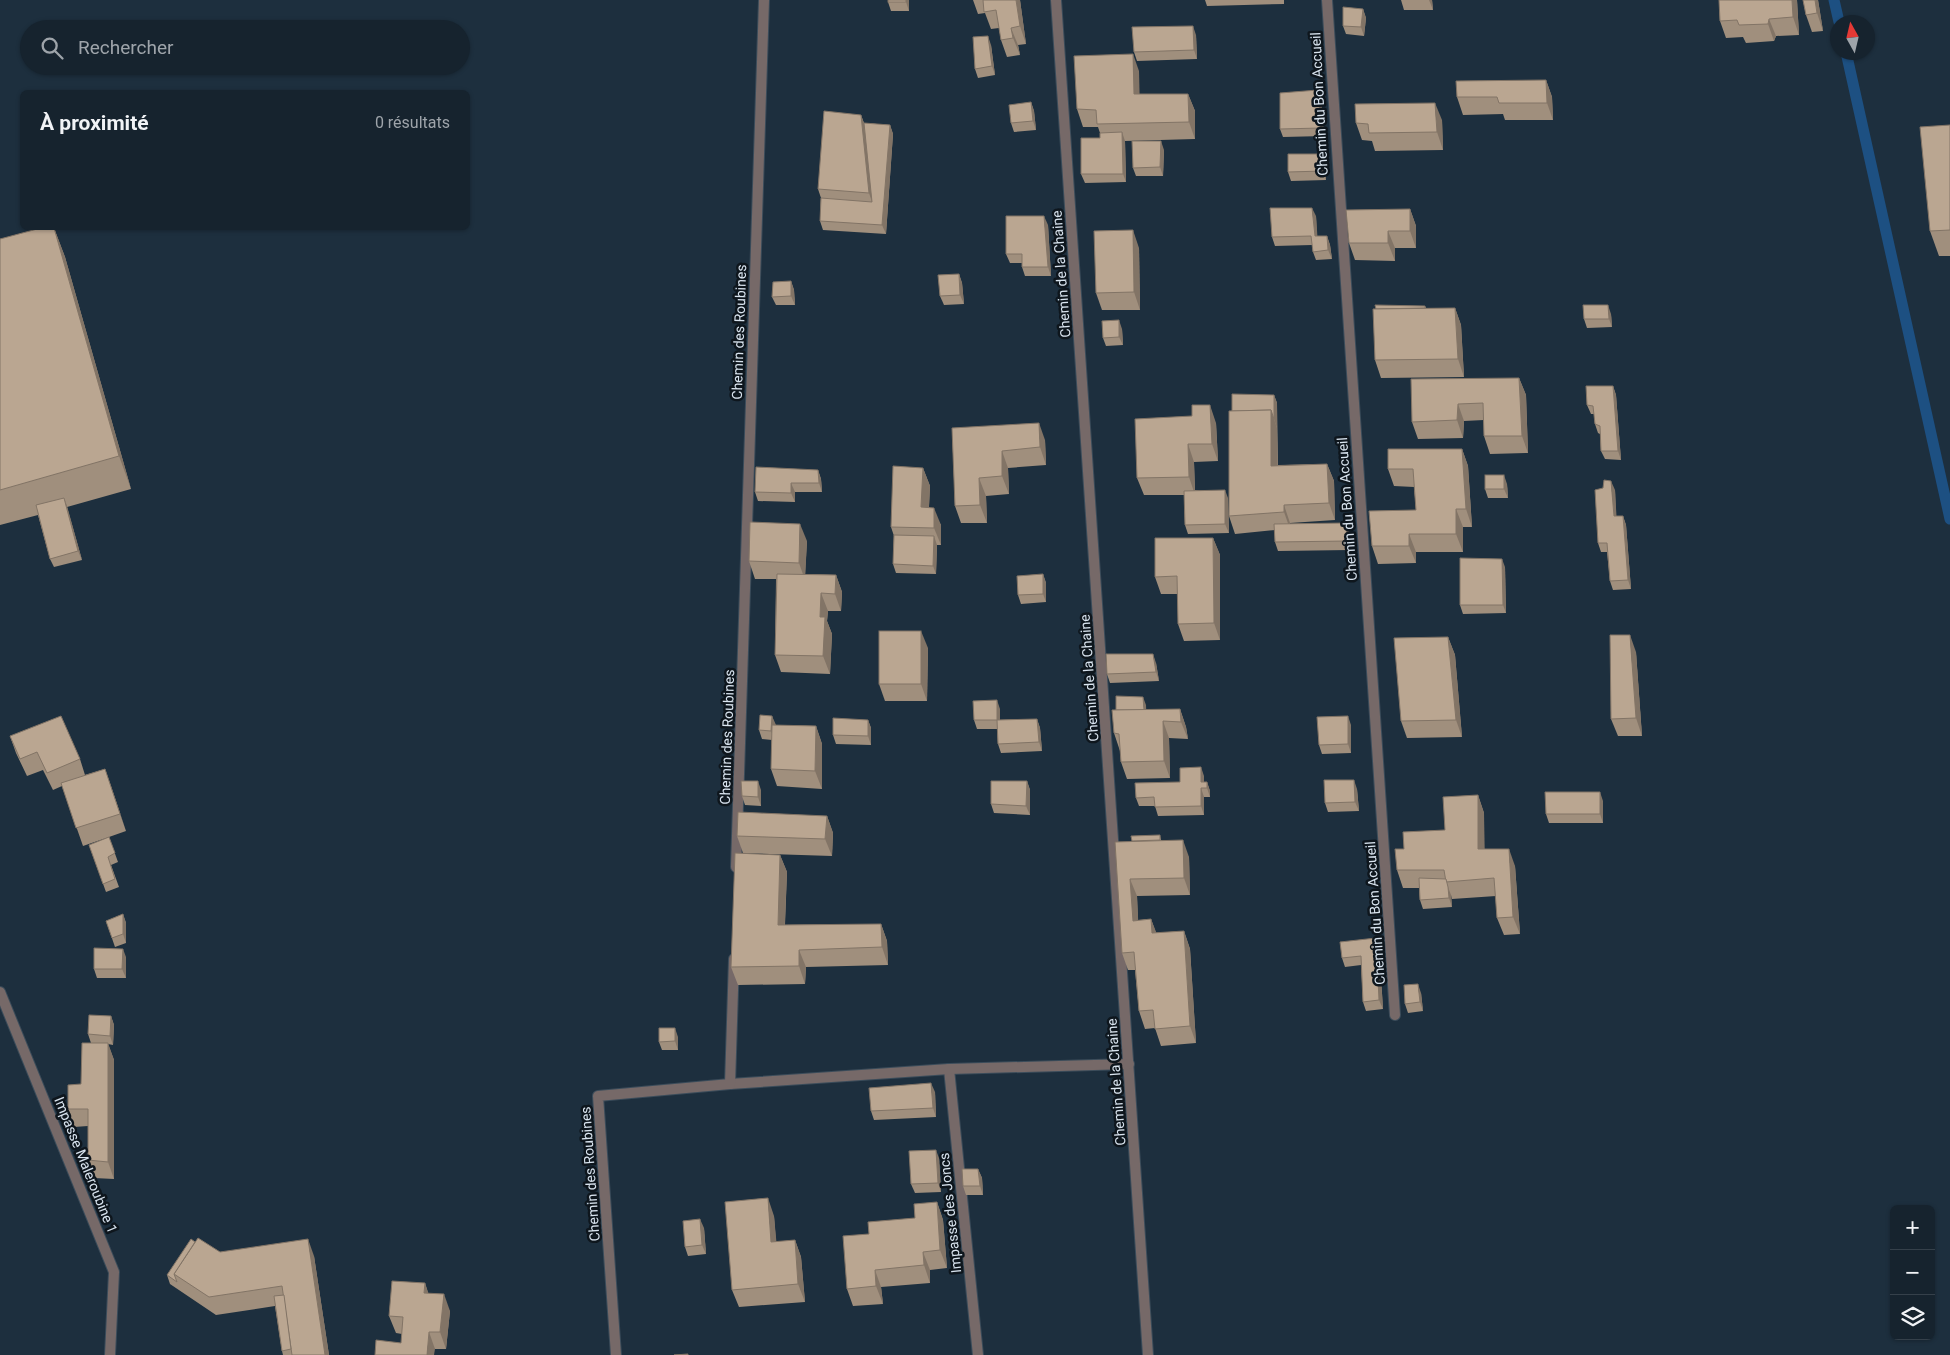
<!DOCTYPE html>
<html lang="fr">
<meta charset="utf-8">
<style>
body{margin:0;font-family:Roboto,sans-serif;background:#232f3a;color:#f1f3f6}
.controls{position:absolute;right:15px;bottom:15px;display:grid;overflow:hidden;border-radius:8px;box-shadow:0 1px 4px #0004}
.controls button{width:45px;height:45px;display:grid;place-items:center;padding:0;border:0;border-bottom:1px solid #35404a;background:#16232e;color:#f1f3f6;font:25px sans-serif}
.compass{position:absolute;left:1830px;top:15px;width:45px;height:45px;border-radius:50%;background:#16232e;box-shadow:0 1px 4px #0004;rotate:352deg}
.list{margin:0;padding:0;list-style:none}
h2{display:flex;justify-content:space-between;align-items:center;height:65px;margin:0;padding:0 20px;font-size:21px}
h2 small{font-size:16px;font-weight:400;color:#9ea4aa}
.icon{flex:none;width:28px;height:28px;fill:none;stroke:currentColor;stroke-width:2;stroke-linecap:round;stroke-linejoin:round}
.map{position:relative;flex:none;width:1950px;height:1355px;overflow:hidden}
.search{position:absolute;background:#16232e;box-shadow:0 1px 4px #0004;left:20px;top:20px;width:450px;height:55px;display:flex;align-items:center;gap:12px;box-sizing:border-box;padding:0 18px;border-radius:28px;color:#9ea4aa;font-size:19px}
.panel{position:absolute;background:#16232e;box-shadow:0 1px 4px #0004;left:20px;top:90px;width:450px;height:140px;border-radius:8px}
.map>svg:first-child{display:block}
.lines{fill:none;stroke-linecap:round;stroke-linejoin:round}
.stream{stroke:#1d5082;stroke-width:11}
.minor-casing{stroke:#3b4c5a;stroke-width:12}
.minor{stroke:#766968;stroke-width:10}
.wall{fill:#a08f7d}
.shaded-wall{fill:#827466}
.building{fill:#baa691;stroke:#827466}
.labels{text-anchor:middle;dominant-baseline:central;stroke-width:5;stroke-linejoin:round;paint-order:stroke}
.street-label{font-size:14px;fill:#d9e4ef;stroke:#0e161d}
</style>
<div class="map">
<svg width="1950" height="1355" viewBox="0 0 1950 1355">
<rect width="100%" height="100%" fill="#1d2f3e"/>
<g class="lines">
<g class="stream">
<path d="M1834,0L1839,22"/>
<path d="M1846,52L1950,519"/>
</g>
<g class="minor-casing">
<g id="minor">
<path d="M1056,0L1148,1355"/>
<path d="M1327,0L1395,1015"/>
<path d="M736,867L764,0"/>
<path d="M0,992L114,1272L110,1355"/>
<path d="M949,1069L978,1355"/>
<path d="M730,1084L949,1069L1129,1064"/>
<path d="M616,1355L598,1096L730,1084L734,959"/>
</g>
</g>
<use href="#minor" class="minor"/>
</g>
<g class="wall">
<path d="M909,0V11H891L888,2Z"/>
<path d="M973,0H1020L1026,44L1018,45L1020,55L1007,57L1001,40L999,28L991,29L985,13L978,14Z"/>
<path d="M1205,0H1284V4L1207,6Z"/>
<path d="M1401,0H1432L1433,10H1404Z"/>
<path d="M1719,0H1797L1799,35L1776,36L1774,41L1746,43L1743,37L1726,38L1720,21Z"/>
<path d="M1803,0H1818L1823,31L1812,32L1806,15Z"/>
<path d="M1363,9L1366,18L1364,36L1346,34L1343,26Z"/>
<path d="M1196,35L1197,59L1137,61L1134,52Z"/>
<path d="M991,45L995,75L978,78L975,69Z"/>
<path d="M1139,71V94H1188L1195,111V139L1125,141L1126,182L1085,183L1081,174L1100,138V133L1098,127H1083L1077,109Z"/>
<path d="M1546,80L1552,97L1553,120H1505L1503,114L1463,115L1457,97Z"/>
<path d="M1321,98L1324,136L1283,137L1280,129Z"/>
<path d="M1031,102L1034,111L1036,130L1014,132L1011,123Z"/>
<path d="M861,115L864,123L890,125L893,134L886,234L823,230L820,221L821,198L818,189Z"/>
<path d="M1442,120L1443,150L1375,151L1372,141L1362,140L1356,123Z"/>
<path d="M1950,125V256H1939L1930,231Z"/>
<path d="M1164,150L1163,176H1136L1133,168Z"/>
<path d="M1322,154L1325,163L1326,180L1291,181L1288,172Z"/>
<path d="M1410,209L1416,226V248H1395V261L1355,260L1349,243Z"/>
<path d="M1316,216L1317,236H1327L1330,245L1332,259L1316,260L1313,252L1312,245L1275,246L1272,237Z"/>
<path d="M1048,225L1051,276H1025L1022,267V263H1010L1006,254Z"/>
<path d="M54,228L65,257L131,489L67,507L82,560L54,567L50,559L38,515L0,525V239Z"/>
<path d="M1139,248L1140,310H1102L1096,293Z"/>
<path d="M959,274L962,283L964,304L944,305L940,296Z"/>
<path d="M791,281L794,290L795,305H776L772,297Z"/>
<path d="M1425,306L1426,308H1455L1461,325L1464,377L1381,378L1375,360Z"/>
<path d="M1611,314L1612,327L1587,328L1584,319Z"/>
<path d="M1122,329L1123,345L1106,346L1103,338Z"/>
<path d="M1519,378L1526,395L1528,453L1490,454L1484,436V420L1464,421L1463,438L1418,439L1412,422Z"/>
<path d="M1613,386L1616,395L1621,460L1605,459L1601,451L1600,434L1598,433L1595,424L1594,414H1591L1587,405Z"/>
<path d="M1274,395L1277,403L1278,465L1327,464L1334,481L1335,520L1290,523V524L1346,523L1349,531L1350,550L1278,551L1275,542V530L1235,534L1229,516L1232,411Z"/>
<path d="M1216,423L1218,461L1194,462L1195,490L1228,498L1229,533L1188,534L1185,525L1184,495H1144L1137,478Z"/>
<path d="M952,428L1045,440L1046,465L1008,468L1009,494L986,496L987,523H961L955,506Z"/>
<path d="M1462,449L1468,466L1472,527H1463V552H1416V563L1378,564L1372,546L1416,510L1414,487L1394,486L1388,469Z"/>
<path d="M923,468L930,486L929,507L941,525V545H937L936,574L896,573L893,564L894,536L891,527Z"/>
<path d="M818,470L821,479L822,492H795V502L758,501L755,492Z"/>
<path d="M1507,484L1508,498H1488L1485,489Z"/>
<path d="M1615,490L1616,516H1623L1626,525L1631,589L1613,590L1610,581L1607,552H1601L1598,543Z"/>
<path d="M1213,538L1220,555V640L1184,641L1178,624V594H1161L1155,577Z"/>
<path d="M807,541L805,574L836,575L842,592L841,611H828L827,621L832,634L830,674L781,672L775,655L776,579H755L749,561Z"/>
<path d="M1505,567L1506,613L1463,614L1460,605Z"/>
<path d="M1043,574L1046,583V602L1021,604L1018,595Z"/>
<path d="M1448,637L1455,655L1462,737L1407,738L1401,721Z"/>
<path d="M928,648L927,701H885L879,684Z"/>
<path d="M1636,652L1642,736H1618L1611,719Z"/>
<path d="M1156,663L1159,681L1110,683L1107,674Z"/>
<path d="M1146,705V710L1180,709L1186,727L1188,739L1169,738L1170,778L1127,779L1121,762L1120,751L1114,733Z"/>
<path d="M1000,709V720L1037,719L1040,728L1042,751L1001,753L998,744L997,729H977L974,720Z"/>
<path d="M772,716L775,725L816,726L822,744V789L777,786L771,769L772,740L762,739L759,730Z"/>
<path d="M868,720L871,728V745L836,744L833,735Z"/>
<path d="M1351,725V753L1322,754L1319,745Z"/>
<path d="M10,736L80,759L85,775L105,769L126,831L109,837L118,862L111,865L119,887L106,892L89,845L109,837L83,846L62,786L53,790L43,770L27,776L16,753Z"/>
<path d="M1204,776V782H1207L1210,791V797H1204V815L1158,816L1155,806H1139L1136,798L1180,782Z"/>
<path d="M1027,781L1030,790V815L994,813L991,804Z"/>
<path d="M1357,789L1359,811L1328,812L1325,803Z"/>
<path d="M761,790V806L745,805L742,796Z"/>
<path d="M1478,795L1484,813V849L1515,866L1520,934L1504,935L1497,918L1496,896L1452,899L1451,895L1452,907L1423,909L1420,900L1419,888H1403L1397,870L1404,849L1445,830Z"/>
<path d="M1603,801V823H1549L1546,814Z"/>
<path d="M825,816H827L833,833L832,856L743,853L737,836Z"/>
<path d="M1160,835L1161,840L1189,857L1190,895L1137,896L1138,920L1151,919L1156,933L1184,931L1190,949L1196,1043L1161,1046L1155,1028L1145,1029L1139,1011L1135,970H1128L1122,953L1132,841Z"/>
<path d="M780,855L787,872L785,925L881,924L887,941L888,965L806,967L805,984L738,985L731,967Z"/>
<path d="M123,914L126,923V943L115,947L106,921Z"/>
<path d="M1376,938L1379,947L1383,1009L1366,1011L1363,1002L1361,965L1345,967L1342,958Z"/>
<path d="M126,957V978H97L94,969Z"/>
<path d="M1421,993L1423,1011L1408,1013L1405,1004Z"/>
<path d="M111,1016L114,1025L113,1045L108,1044L114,1060V1179L94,1178L88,1160V1126L74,1127L68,1109L81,1084L91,1043L88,1034Z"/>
<path d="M678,1037V1050H662L659,1042Z"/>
<path d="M935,1092L936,1117L874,1120L871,1111Z"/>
<path d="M939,1158L941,1192L915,1193L911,1184Z"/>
<path d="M978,1169L982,1178L983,1195H966L963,1186Z"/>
<path d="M937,1202L943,1220L947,1268L930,1270V1283L881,1287L883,1304L853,1306L847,1289L869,1234L915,1218Z"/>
<path d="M774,1216L776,1242L795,1240L801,1257L805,1302L739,1307L732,1290Z"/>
<path d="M704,1228L706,1254L688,1256L685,1247Z"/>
<path d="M195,1242L220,1252L314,1256L329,1355H283L282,1351L275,1306L216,1315L170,1284L167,1275Z"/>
<path d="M425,1283L428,1293L450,1311L446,1349H435L402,1334L396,1333L389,1316Z"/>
</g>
<g class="shaded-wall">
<path d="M906,0H909V11L906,2Z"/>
<path d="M1016,0H1020L1026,44L1020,26Z"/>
<path d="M1429,0H1432L1433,10Z"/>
<path d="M1792,0H1797L1799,35L1793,17Z"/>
<path d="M1815,0H1818L1823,31L1817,13Z"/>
<path d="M1363,9L1366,18L1364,36L1361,27Z"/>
<path d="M1769,19L1776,36L1774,41L1768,24Z"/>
<path d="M1193,26L1196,35L1197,59L1194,50Z"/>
<path d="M1011,28L1018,45L1020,55L1013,38Z"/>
<path d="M988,36L991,45L995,75L992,66Z"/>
<path d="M1133,54L1139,71L1140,111L1134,94Z"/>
<path d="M1546,80L1552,97L1553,120L1547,103Z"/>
<path d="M1318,90L1321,98L1324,136L1321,128Z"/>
<path d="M1188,94L1195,111V139L1189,122Z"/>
<path d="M1031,102L1034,111L1036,130L1033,121Z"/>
<path d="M1435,103L1442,120L1443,150L1437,132Z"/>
<path d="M861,115L867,132L875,211L869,193Z"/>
<path d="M890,125L893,134L886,234L882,225Z"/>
<path d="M1122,132L1125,141L1126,182L1123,174Z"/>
<path d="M1161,141L1164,150L1163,176L1160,167Z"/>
<path d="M1322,154L1325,163L1326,180L1323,171Z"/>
<path d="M1312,208L1316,216L1318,245L1315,236Z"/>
<path d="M1410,209L1416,226V248L1410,231Z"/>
<path d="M1044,216L1048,225L1051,276L1048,267Z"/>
<path d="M54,228L65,257L131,489L119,456Z"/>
<path d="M1133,230L1139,248L1140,310L1134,292Z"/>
<path d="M1388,231L1395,248V261L1388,243Z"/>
<path d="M1327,236L1330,245L1332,259L1328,250Z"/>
<path d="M959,274L962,283L964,304L960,295Z"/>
<path d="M791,281L794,290L795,305L791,296Z"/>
<path d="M1608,305L1611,314L1612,327L1609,319Z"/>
<path d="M1455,308L1461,325L1464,377L1458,359Z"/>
<path d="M1119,320L1122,329L1123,345L1119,337Z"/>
<path d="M1519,378L1526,395L1528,453L1522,436Z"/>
<path d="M1613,386L1616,395L1621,460L1618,451Z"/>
<path d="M1274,395L1277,403V428L1274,419Z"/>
<path d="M1458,404L1464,421L1463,438L1457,420Z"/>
<path d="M1210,405L1216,423L1218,461L1212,444Z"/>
<path d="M1271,410L1277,428L1278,483L1271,466Z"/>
<path d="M1039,423L1045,440L1046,465L1040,447Z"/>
<path d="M1188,444L1194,462L1195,495L1189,477Z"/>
<path d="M1462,449L1468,466L1472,527L1466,509Z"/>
<path d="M1002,451L1008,468L1009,494L1002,476Z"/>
<path d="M1327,464L1334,481L1335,520L1329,503Z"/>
<path d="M923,468L930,486L928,524L921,507Z"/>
<path d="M818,470L821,479L822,492L819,483Z"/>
<path d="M1504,475L1507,484L1508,498L1504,489Z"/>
<path d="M979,478L986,496L987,523L980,505Z"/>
<path d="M1611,481L1615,490L1617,525L1614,516Z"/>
<path d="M791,483L795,492V502L791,493Z"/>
<path d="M1225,490L1228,498L1229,533L1225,524Z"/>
<path d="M64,498L67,506L82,560L78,551Z"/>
<path d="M1284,505L1290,523V529L1284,512Z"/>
<path d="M934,508L941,525V545L934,528Z"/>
<path d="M1456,509L1463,527V552L1456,534Z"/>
<path d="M1623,516L1626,525L1631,589L1628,580Z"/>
<path d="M1346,523L1349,531L1350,550L1347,541Z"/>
<path d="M800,524L807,541L805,580L799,563Z"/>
<path d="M1409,534L1416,552V563L1409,546Z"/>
<path d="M934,536L937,545L936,574L933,566Z"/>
<path d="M1213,538L1220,555V640L1214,623Z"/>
<path d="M1502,559L1505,567L1506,613L1503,605Z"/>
<path d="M1043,574L1046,583V602L1043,594Z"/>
<path d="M836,575L842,592L841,611L835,594Z"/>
<path d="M821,593L828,611L827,621L832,634L830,674L823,656L820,617Z"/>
<path d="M921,631L928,648L927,701L921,684Z"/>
<path d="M1630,635L1636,652L1642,736L1636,718Z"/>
<path d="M1448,637L1455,655L1462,737L1456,720Z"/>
<path d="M1153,654L1156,663L1159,681L1156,672Z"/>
<path d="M1143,697L1146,705L1147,727L1144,718Z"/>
<path d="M997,700L1000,709V729L997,720Z"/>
<path d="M1180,709L1186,727L1188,739L1181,722Z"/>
<path d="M772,716L776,725L774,740L771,731Z"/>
<path d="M1348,716L1351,725V753L1348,744Z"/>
<path d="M1037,719L1040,728L1042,751L1039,742Z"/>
<path d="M868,720L871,728V745L868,736Z"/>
<path d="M1163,721L1169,738L1170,778L1164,761Z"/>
<path d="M816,726L822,744V789L815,771Z"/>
<path d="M1201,767L1204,776V788L1201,782Z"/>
<path d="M105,769L111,786L126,831L120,814Z"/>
<path d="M1354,780L1357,789L1359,811L1355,802Z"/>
<path d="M758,781L761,790V806L758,797Z"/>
<path d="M1027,781L1030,790V815L1026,806Z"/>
<path d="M1207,782L1210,791V797L1207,788Z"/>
<path d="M1201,788L1204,797V815L1201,806Z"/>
<path d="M1600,792L1603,801V823L1600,814Z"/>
<path d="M1478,795L1484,813L1485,866L1478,849Z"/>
<path d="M827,816L833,833L832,856L825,839Z"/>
<path d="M1183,840L1189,857L1190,895L1184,878Z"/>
<path d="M1509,849L1515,866L1520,934L1513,917Z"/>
<path d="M780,855L787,872L784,943L778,925Z"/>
<path d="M1130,879L1137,896L1139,938L1133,921Z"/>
<path d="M1448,887L1451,895L1452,907L1449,898Z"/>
<path d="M123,914L126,923V943L123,934Z"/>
<path d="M1151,919L1158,937L1152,933Z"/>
<path d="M881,924L887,941L888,965L882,947Z"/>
<path d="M1184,931L1190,949L1196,1043L1190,1026Z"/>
<path d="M1376,938L1379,947L1383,1009L1379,1000Z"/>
<path d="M123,949L126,957V978L122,969Z"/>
<path d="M799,950L806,967L805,984L799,966Z"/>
<path d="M1418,984L1421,993L1423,1011L1420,1002Z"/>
<path d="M111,1016L114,1025L113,1045L110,1036Z"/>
<path d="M675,1028L678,1037V1050L675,1041Z"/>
<path d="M108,1043L114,1060V1179L108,1162Z"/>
<path d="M931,1083L935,1092L936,1117L933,1108Z"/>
<path d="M936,1150L939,1158L941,1192L938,1183Z"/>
<path d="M978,1169L982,1178L983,1195L980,1186Z"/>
<path d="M768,1198L774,1216L778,1259L771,1242Z"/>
<path d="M937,1202L943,1220L947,1268L940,1250Z"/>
<path d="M700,1219L704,1228L706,1254L702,1245Z"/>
<path d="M308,1239L314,1256L329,1355H325Z"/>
<path d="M795,1240L801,1257L805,1302L798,1284Z"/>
<path d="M923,1252L930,1270V1283L924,1265Z"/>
<path d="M875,1270L881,1287L883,1304L876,1286Z"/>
<path d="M425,1283L431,1301L424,1293Z"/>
<path d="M444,1294L450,1311L446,1349L440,1332Z"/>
<path d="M429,1332L435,1349L434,1355H427Z"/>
</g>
<g class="building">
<rect x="888" y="0" width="18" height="2"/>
<path d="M983,0H1016L1020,26L1011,28L1013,38L1001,40L996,10L984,12Z"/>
<path d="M1719,0H1792L1793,17L1769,19L1768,24L1739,25L1737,20L1720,21Z"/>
<path d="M1803,0H1815L1817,13L1806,15Z"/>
<path d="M1343,7L1363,9L1361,27L1343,26Z"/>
<path d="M1193,26L1194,50L1134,52L1132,27Z"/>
<path d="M988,36L992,66L975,69L973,37Z"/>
<path d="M1133,54L1134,94H1188L1189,122L1097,124L1096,110L1077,109L1074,56Z"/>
<path d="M1546,80L1547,103H1499L1497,97H1457L1456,81Z"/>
<path d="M1318,90L1321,128L1280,129V93Z"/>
<path d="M1031,102L1033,121L1011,123L1009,105Z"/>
<path d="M1435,103L1437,132L1369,133L1368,124L1356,123L1355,104Z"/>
<path d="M824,111L861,115L869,193L818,189Z"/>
<path d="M864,123L890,125L882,225L820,221L821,198L872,202Z"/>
<path d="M1950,125V230L1930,231L1920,127Z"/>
<path d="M1122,132L1123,174H1081V138H1100V133Z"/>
<path d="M1132,141H1161L1160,167L1133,168Z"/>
<path d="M1288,154H1322L1323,171L1288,172Z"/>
<path d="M1270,208H1312L1315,236H1327L1328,250L1313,252L1311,236L1272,237Z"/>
<path d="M1410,209V231H1388V243H1349L1346,210Z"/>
<path d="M1006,216H1044L1048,267H1022V254H1006Z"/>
<path d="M41,228H54L119,456L0,490V239Z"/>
<path d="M1133,230L1134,292L1096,293L1094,231Z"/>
<path d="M959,274L960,295L940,296L938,275Z"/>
<path d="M791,281V296L772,297L773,282Z"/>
<path d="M1375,305L1425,306V308L1376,309Z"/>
<path d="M1583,305H1608L1609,319H1584Z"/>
<path d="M1455,308L1458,359L1375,360L1373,309Z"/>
<path d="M1119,320V337L1103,338L1102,321Z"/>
<path d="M1519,378L1522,436H1484L1483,403L1458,404L1457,420L1412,422L1411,379Z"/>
<path d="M1586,386H1613L1618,451H1601L1600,426L1595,424L1593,406L1587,405Z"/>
<path d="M1232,394L1274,395V419L1271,410L1232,411Z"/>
<path d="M1192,405H1210L1212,444H1188L1189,477L1137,478L1135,419L1192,416Z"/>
<path d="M1271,410V466L1327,464L1329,503L1284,505V512L1229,516V411Z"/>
<path d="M1039,423L1040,447L1002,451V476L979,478L980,505L955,506L952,428Z"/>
<path d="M1388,449H1462L1466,509H1456V534H1409V546H1372L1369,511L1416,510L1413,469H1388Z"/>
<path d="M893,466L923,468L921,507L934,508V528L891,527Z"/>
<path d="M756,467L818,470L819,483H791V493L755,492Z"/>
<rect x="1485" y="475" width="19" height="14"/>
<path d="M1604,480L1611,481L1614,516H1623L1628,580L1610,581L1607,543H1598L1595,490L1603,488Z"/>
<path d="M1225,490V524L1185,525L1184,491Z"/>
<path d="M64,498L78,551L50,559L36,505Z"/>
<path d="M750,522L800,524L799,563L749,561Z"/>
<path d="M1346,523L1347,541L1275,542L1274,524Z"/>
<path d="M894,535L934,536L933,566L893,564Z"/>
<path d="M1155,538H1213L1214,623L1178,624L1177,576L1155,577Z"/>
<path d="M1460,558L1502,559L1503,605H1460Z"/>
<path d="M777,574L836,575L835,594L821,593L820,617H825L823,656L775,655Z"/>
<path d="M1043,574V594L1018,595L1017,576Z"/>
<rect x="879" y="631" width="42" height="53"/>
<path d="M1610,635H1630L1636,718L1611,719Z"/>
<path d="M1448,637L1456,720L1401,721L1394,638Z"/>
<path d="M1106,654H1153L1156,672L1107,674Z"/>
<path d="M1116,696L1143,697L1144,710H1116Z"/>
<path d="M997,700V720L1037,719L1039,742L998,744L997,720H974L973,701Z"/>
<path d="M1180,709L1181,722L1163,721L1164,761L1121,762L1119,734L1114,733L1112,710Z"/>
<path d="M760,715L772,716L771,731L759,730Z"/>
<path d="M61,716L80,759L47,773L37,752L20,759L10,736Z"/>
<path d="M1348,716V744L1319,745L1317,717Z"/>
<path d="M833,718L868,720V736L833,735Z"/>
<path d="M772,725L816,726L815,771L771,769Z"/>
<path d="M1201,767V782H1207V788H1201V806L1155,807L1154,797L1136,798L1135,783L1180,782V768Z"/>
<path d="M105,769L120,814L76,828L61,783Z"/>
<path d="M1324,780H1354L1355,802L1325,803Z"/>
<path d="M741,781H758V797L742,796Z"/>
<path d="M991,781H1027L1026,806L991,804Z"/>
<path d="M1545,792H1600V814H1546Z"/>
<path d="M1478,795V849H1509L1513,917L1497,918L1494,878L1446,882L1444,870H1397L1395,849H1404L1403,832L1445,830L1443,797Z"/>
<path d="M738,812L827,816L825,839L737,836Z"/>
<path d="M1160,835V840L1132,841L1131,836Z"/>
<path d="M109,837L115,853L108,857L115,879L103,884L89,845Z"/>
<path d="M1183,840L1184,878L1130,879L1133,921L1151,919L1152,933L1184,931L1190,1026L1155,1029L1153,1010L1139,1011L1134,952L1122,953L1115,842Z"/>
<path d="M735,853L780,855L778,925L881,924L882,947L799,950V966L731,967Z"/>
<path d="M1419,878L1446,879L1448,887L1449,898L1420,900Z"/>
<path d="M123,914V934L112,938L106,921Z"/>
<path d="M1376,938L1379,1000L1363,1002L1361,956L1342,958L1340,942Z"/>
<path d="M94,948L123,949L122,969H94Z"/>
<path d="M1418,984L1420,1002L1405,1004L1404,985Z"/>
<path d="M89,1015L111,1016L110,1036L88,1034Z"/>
<path d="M659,1028H675V1041L659,1042Z"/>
<path d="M82,1043H108V1162L88,1160V1109H68V1085L81,1084Z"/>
<path d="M931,1083L933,1108L871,1111L869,1088Z"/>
<path d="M936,1150L938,1183L911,1184L909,1151Z"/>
<path d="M962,1169H978L980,1186H963Z"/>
<path d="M768,1198L771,1242L795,1240L798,1284L732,1290L725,1202Z"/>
<path d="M937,1202L940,1250L923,1252L924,1265L875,1270L876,1286L847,1289L843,1236L869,1234L868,1222L915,1218L914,1204Z"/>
<path d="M700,1219L702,1245L685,1247L683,1221Z"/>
<path d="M198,1238L220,1252L308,1239L325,1355H292L282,1286L209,1297L174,1274Z"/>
<path d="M191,1239L195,1242L174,1274L177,1282L167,1275Z"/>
<path d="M392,1281L425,1283L424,1293L444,1294L440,1332H429L427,1355H375L376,1340L401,1343L403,1317L389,1316Z"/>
<path d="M284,1295L291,1349L282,1351L274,1296Z"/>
<path d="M688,1354V1355H674Z"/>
</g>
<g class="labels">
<g class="street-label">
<text transform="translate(1319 104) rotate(-93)">Chemin du Bon Accueil</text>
<text transform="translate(1061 274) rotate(-94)">Chemin de la Chaine</text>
<text transform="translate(739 332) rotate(-88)">Chemin des Roubines</text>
<text transform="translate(1347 509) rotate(-94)">Chemin du Bon Accueil</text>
<text transform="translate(1089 678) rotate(-94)">Chemin de la Chaine</text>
<text transform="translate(727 737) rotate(-88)">Chemin des Roubines</text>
<text transform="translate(1375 913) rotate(-94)">Chemin du Bon Accueil</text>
<text transform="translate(1116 1082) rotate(-94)">Chemin de la Chaine</text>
<text transform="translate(86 1165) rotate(68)">Impasse Maleroubine 1</text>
<text transform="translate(590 1174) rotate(-94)">Chemin des Roubines</text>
<text transform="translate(950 1213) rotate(-96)">Impasse des Joncs</text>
</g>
</g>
</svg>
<div class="controls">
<button>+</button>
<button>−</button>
<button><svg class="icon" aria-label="layers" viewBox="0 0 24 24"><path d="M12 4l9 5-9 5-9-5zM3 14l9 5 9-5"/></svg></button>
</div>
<svg class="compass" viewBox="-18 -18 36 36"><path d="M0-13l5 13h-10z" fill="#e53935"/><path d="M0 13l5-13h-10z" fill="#9ea4aa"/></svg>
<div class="search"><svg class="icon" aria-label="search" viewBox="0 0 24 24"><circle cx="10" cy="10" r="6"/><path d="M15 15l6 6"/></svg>Rechercher</div>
<section class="panel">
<h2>À proximité<small>0 résultats</small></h2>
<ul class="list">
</ul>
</section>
</div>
